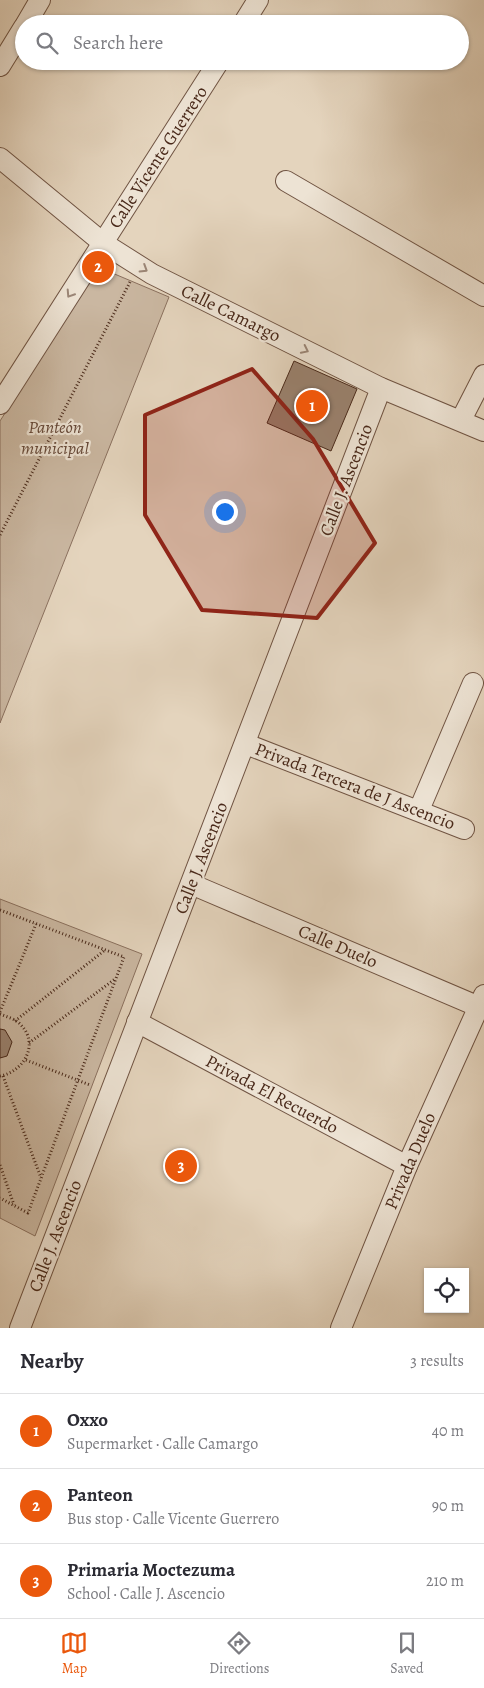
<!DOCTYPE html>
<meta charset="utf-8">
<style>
body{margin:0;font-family:Alegreya,serif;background:#f2f2f3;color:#2b2b33}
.controls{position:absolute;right:15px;bottom:15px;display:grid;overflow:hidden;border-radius:0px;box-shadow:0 1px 4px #0004}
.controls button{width:45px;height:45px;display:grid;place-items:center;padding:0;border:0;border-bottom:1px solid #e1e1e2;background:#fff;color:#2b2b33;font:25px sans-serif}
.you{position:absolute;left:224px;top:511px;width:18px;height:18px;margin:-12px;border:4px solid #fff;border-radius:50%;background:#1a73e8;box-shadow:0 0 0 8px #1a73e833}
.badge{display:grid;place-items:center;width:32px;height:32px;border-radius:50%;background:#ea580c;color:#fff;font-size:16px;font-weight:700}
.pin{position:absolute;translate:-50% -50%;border:2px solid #fff;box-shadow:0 1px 5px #0006}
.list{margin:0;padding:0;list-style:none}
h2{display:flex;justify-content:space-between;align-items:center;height:65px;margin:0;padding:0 20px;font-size:21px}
h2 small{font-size:16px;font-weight:400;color:#7c7c81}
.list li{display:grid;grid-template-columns:32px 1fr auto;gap:15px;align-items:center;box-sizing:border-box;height:75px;padding:0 20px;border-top:1px solid #e1e1e2}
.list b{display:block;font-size:19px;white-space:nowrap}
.list p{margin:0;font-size:16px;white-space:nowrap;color:#7c7c81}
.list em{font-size:16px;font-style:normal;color:#7c7c81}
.icon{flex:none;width:28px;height:28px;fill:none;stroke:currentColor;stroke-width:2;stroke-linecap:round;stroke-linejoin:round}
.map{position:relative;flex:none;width:484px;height:1328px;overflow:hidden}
.search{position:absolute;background:#fff;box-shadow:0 1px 4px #0004;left:15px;right:15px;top:15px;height:55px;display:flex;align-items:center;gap:12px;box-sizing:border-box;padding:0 18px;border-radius:28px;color:#7c7c81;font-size:19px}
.sheet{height:290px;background:#fff}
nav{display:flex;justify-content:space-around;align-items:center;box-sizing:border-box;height:70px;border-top:1px solid #e1e1e2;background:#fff;font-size:14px;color:#7c7c81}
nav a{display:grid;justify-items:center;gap:2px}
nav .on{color:#ea580c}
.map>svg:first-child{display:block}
.green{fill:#cab7a1;stroke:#8a705e}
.building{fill:#9a826f;stroke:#49291a}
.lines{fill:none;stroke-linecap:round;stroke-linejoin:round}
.street-casing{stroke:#705443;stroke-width:22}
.path{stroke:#49291a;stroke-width:3;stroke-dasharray:1 2.5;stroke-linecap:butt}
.street{stroke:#ede3d4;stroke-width:20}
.oneway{stroke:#9b8677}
.marked{fill:#8f2418;fill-opacity:0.2;stroke:#8f2418;stroke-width:4;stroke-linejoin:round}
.labels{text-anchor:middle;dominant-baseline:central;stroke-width:4.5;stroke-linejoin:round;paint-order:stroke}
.street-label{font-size:18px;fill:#49291a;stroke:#ede3d4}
.park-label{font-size:18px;font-style:italic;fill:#634535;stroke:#ede3d4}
</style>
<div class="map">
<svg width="484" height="1328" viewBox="0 0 484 1328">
<rect width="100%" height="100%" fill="#e4d4bd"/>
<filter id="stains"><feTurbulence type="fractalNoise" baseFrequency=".004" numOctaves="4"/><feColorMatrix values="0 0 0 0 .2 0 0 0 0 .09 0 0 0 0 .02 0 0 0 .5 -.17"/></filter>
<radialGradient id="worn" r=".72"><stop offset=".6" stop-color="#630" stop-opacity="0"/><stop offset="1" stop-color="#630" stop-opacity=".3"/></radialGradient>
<g class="green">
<path d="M98,267L169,297L0,723V421Z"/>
<path d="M0,899L142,954L35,1236L0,1218Z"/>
</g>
<g class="building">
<path d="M294,361L357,389L331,451L267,423Z"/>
<path d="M0,1029L5,1030L12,1042L7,1056L0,1058Z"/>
</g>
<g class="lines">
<g class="street-casing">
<g id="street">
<path d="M26,24L40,0"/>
<path d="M243,24L258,0"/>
<path d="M0,66L24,27"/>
<path d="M0,158L103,243L152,274L381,388L484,431"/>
<path d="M286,181L484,296"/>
<path d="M0,404L219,61"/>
<path d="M461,420L484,375"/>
<path d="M246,744L464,829"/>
<path d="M419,810L473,683"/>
<path d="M191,884L484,1009"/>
<path d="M137,1022L407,1166"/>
<path d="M20,1328L381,388"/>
<path d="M341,1328L407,1166L484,995"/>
</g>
</g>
<g class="path">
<path d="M0,535L130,282"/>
<path d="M0,910L124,957L28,1213L0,1198"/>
<path d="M0,1012L36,924"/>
<path d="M0,1014C7,1017 16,1019 21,1025C40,1045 23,1072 0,1076"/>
<path d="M15,1021L105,950"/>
<path d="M29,1043L115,979"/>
<path d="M26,1060L90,1085"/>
<path d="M3,1076L41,1178"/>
<path d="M0,1165L14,1205"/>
</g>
<use href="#street" class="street"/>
</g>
<defs><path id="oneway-chevron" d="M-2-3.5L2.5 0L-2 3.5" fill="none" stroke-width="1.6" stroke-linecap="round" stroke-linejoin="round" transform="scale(1.25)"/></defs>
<g class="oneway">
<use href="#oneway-chevron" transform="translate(144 269) rotate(32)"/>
<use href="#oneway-chevron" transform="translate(70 294) rotate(123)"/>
<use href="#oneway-chevron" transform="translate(305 350) rotate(26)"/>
</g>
<path class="marked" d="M252,369L313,439L375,543L317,618L202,610L145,515V415Z"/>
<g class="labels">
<g class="street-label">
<text transform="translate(158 157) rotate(-57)">Calle Vicente Guerrero</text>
<text transform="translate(231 313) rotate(26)">Calle Camargo</text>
<text transform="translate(346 480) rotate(-69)">Calle J. Ascencio</text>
<text transform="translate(355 786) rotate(21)">Privada Tercera de J Ascencio</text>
<text transform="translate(201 858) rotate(-69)">Calle J. Ascencio</text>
<text transform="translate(338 946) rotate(23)">Calle Duelo</text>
<text transform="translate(272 1094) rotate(28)">Privada El Recuerdo</text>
<text transform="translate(410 1161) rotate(-67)">Privada Duelo</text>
<text transform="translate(55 1236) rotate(-69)">Calle J. Ascencio</text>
</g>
<g class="park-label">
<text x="55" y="427">Panteón<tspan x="55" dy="21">municipal</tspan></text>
</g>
</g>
<rect width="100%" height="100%" filter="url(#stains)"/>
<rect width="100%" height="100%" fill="url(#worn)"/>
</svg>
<div class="controls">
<button><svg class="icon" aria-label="locate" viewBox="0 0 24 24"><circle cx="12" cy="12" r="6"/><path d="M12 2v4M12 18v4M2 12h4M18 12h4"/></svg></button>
</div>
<div class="you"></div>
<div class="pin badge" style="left:312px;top:406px">1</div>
<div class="pin badge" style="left:98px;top:267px">2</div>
<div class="pin badge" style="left:181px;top:1166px">3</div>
<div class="search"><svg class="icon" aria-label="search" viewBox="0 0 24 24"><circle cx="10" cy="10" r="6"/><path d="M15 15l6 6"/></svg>Search here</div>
</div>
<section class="sheet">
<h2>Nearby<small>3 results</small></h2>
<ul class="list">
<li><span class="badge">1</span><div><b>Oxxo</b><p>Supermarket · Calle Camargo</p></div><em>40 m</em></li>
<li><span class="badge">2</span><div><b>Panteon</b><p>Bus stop · Calle Vicente Guerrero</p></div><em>90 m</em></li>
<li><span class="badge">3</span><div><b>Primaria Moctezuma</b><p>School · Calle J. Ascencio</p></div><em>210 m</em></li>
</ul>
</section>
<nav>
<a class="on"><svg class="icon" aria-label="map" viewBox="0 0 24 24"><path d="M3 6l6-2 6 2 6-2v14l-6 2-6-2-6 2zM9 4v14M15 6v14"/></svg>Map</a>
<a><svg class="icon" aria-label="directions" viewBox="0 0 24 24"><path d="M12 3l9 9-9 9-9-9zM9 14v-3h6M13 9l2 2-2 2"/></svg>Directions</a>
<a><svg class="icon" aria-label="saved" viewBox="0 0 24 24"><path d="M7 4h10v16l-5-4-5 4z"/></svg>Saved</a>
</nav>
